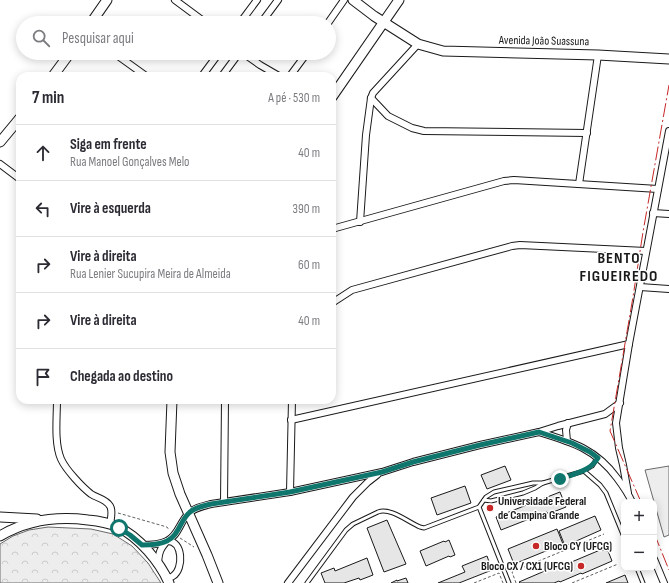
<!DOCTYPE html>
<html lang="pt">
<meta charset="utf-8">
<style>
body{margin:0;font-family:"Sofia Sans Condensed",sans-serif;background:#f2f2f3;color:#2b2b33}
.controls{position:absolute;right:12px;bottom:12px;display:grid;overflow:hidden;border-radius:8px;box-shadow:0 2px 10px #0003}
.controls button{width:36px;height:36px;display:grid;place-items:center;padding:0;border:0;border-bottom:1px solid #e1e1e2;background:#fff;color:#2b2b33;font:20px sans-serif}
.stop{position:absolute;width:12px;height:12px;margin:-9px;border:3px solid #0f766e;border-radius:50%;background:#fff}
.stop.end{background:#0f766e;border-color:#fff;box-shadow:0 1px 4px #0008}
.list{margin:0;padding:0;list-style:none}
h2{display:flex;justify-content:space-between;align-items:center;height:52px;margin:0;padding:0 16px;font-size:17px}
h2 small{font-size:13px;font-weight:400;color:#7c7c81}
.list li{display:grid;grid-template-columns:26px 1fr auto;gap:12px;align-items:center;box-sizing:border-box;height:56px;padding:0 16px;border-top:1px solid #e1e1e2}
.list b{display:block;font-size:15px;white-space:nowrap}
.list p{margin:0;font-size:13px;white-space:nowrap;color:#7c7c81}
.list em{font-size:13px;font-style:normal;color:#7c7c81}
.icon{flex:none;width:22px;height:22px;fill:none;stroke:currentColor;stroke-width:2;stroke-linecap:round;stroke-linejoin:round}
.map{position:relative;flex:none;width:669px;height:583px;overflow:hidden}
.search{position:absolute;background:#fff;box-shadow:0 2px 10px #0003;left:16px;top:16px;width:320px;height:44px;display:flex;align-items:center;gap:10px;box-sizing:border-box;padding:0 14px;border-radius:22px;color:#7c7c81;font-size:15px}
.panel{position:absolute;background:#fff;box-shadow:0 2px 10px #0003;left:16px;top:72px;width:320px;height:332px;border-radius:12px}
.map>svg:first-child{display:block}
.forest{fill:url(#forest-crowns);stroke:#6a6a6a}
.garden{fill:#ededed;stroke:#6a6a6a}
.building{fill:#e6e6e6;stroke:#1a1a1a}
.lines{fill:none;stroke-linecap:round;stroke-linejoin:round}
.lane-casing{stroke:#1a1a1a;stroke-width:5}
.street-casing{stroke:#1a1a1a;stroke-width:8}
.secondary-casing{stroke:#1a1a1a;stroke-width:11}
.path{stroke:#5f5f5f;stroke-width:1;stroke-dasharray:3 2;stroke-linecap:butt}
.lane{stroke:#fff;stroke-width:3}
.street{stroke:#fff;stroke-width:6}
.secondary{stroke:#fff;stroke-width:9}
.power{stroke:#c62828;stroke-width:1;stroke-dasharray:14 3 2 3;stroke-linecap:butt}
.route{stroke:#0f766e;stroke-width:5}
.poi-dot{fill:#c62828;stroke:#fff;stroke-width:1.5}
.labels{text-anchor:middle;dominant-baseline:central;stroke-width:3;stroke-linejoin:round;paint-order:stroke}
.street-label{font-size:12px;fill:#1a1a1a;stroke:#fff}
.poi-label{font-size:12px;font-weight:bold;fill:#1a1a1a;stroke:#fff;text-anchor:start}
.district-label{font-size:16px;font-weight:bold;letter-spacing:1px;fill:#1a1a1a;stroke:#fff}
</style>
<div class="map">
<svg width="669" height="583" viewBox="0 0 669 583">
<defs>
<pattern id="forest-crowns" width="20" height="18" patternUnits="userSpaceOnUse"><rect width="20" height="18" fill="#ededed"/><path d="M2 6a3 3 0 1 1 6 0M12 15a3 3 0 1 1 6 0" fill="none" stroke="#cbcbcb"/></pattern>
</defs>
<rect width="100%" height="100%" fill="#fff"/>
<path class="forest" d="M48,527L91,529L113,534L132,546L148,563L161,583H0V544L13,536L29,530Z"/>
<path class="garden" d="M669,466V535L664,537L645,470Z"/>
<g class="building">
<path d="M505,466L511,480L487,489L481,475Z"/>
<path d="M465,486L471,503L437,515L431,498Z"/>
<path d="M560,492L566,507L548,514L547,512L501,530L496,517Z"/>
<path d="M595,516L601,530L565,546L559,531Z"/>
<path d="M387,520L406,564L384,572L367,528Z"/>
<path d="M557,529L563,544L514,564L508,549Z"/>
<path d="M449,540L455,555L450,557L449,556L426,566L420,551L444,541L445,542Z"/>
<path d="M600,550L608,551L612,561L582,574L581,573L560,582L559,581L554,583H520L519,582L554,567L555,569Z"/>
<path d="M487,556L492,570L459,583H438L465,572L462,566Z"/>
<path d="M367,558L373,575L360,580L359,578L344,583H325L321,573L334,568L335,571Z"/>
<path d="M625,575L628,583H606Z"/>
<path d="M406,578L408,583H391L397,580V581Z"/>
</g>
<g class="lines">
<g class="lane-casing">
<g id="lane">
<path d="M584,471L592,466L598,457"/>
<path d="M484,500L491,501L523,493L535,488L543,483L584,471L600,485L606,493L624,537"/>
<path d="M479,507L509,583"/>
<path d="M637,568L643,583"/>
<path d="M307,583L346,530L353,524L378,512C390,507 408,522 420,527L424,528L479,507L486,497L494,492L533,483H543"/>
</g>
</g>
<g class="street-casing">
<g id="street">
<path d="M175,0L206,23"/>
<path d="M240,23L257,0"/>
<path d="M261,23L278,0"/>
<path d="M328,23L344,0"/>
<path d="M114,53L146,76"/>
<path d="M243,53L260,65L279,76"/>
<path d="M202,76L219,53"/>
<path d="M222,76L239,53"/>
<path d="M290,76L307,53"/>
<path d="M371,98L388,116L412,128L424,131L587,133"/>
<path d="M0,164L20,179"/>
<path d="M579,184L598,55"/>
<path d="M653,213L669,214"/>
<path d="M360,222L366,135L371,98L373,93L418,44"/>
<path d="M332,229L504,181L514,180L658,189"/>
<path d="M640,287L669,289"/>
<path d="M332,303L352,290L512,246L520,245L646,251"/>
<path d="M57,400C57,417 54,443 61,459C66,470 82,487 91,494C97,498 106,499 110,506C113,511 111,518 110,524"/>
<path d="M291,420L629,344"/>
<path d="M539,432C572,442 596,449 617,478C623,486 628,493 632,502"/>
<path d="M567,441L566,430L568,423"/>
<path d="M290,492L292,400"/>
<path d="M628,493L623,465L619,448L616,423L629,344L669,131"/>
<path d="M224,502L225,400"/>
<path d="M142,545C150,545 159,545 167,541C178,536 180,522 188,514C193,508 203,506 211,504L290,492L382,472L413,462L480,445L539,432L558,426L605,414L620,403"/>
<path d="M654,559L664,583"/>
<path d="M158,563C159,552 160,549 167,541C183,540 184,569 173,576C172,577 168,578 167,578"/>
<path d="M288,583L353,497L368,482L377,475"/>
</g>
</g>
<g class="secondary-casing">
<g id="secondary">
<path d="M353,0L374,16L418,44L443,51L598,55L669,59"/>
<path d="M91,23L107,0"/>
<path d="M53,76L70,53"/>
<path d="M332,97L399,0"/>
<path d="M0,142L20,118"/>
<path d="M172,400L170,452L173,473L180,494L207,555L218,583"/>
<path d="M0,517L37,519"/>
<path d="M0,536C27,520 57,516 88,520C99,521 109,523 118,527C139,537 160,562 169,583"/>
</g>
</g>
<g class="path">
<path d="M118,513L167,527L169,530"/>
<path d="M180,538L194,547"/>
<path d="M474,583L499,573L503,583"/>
<path d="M516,583L512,572L604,534"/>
<path d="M572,583L618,564"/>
</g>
<use href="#lane" class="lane"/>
<use href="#street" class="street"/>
<use href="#secondary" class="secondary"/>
<g class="power">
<path d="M641,502L610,431L633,297L643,232L669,85"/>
<path d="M654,533L669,570"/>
</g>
</g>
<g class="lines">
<path class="route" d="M119,528L130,535L142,545C150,545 159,545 167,541C178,536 180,522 188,514C193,508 203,506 211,504L290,492L382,472L413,462L480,445L539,432L572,443L590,452L598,458C589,472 575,473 560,479"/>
</g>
<g class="poi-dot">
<circle cx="490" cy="508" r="4"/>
<circle cx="536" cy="546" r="4"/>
<circle cx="581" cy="566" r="4"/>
</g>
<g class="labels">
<g class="street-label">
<text transform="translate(544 41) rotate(1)">Avenida João Suassuna</text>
</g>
<g class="poi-label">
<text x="498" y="501">Universidade Federal<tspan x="498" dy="14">de Campina Grande</tspan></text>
<text x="544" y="546">Bloco CY (UFCG)</text>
<text x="573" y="566" text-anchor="end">Bloco CX / CX1 (UFCG)</text>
</g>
<g class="district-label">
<text x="619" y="258">BENTO<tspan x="619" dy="18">FIGUEIREDO</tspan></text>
</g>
</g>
</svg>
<div class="controls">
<button>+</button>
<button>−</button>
</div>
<div class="stop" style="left:119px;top:528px"></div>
<div class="stop end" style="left:560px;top:479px"></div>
<div class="search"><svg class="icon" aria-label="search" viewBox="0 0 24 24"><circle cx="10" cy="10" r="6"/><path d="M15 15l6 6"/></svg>Pesquisar aqui</div>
<section class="panel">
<h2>7 min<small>A pé · 530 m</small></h2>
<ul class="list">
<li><svg class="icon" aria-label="ahead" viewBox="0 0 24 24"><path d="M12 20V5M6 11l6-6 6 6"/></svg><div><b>Siga em frente</b><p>Rua Manoel Gonçalves Melo</p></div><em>40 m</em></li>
<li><svg class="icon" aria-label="left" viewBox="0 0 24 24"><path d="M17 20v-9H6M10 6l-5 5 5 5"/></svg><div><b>Vire à esquerda</b></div><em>390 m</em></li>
<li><svg class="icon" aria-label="right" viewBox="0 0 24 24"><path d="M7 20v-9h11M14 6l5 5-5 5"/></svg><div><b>Vire à direita</b><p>Rua Lenier Sucupira Meira de Almeida</p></div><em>60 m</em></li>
<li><svg class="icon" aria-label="right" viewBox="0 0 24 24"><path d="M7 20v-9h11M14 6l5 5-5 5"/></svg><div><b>Vire à direita</b></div><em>40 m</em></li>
<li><svg class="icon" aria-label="arrive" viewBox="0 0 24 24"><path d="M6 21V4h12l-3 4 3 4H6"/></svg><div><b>Chegada ao destino</b></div></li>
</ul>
</section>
</div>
